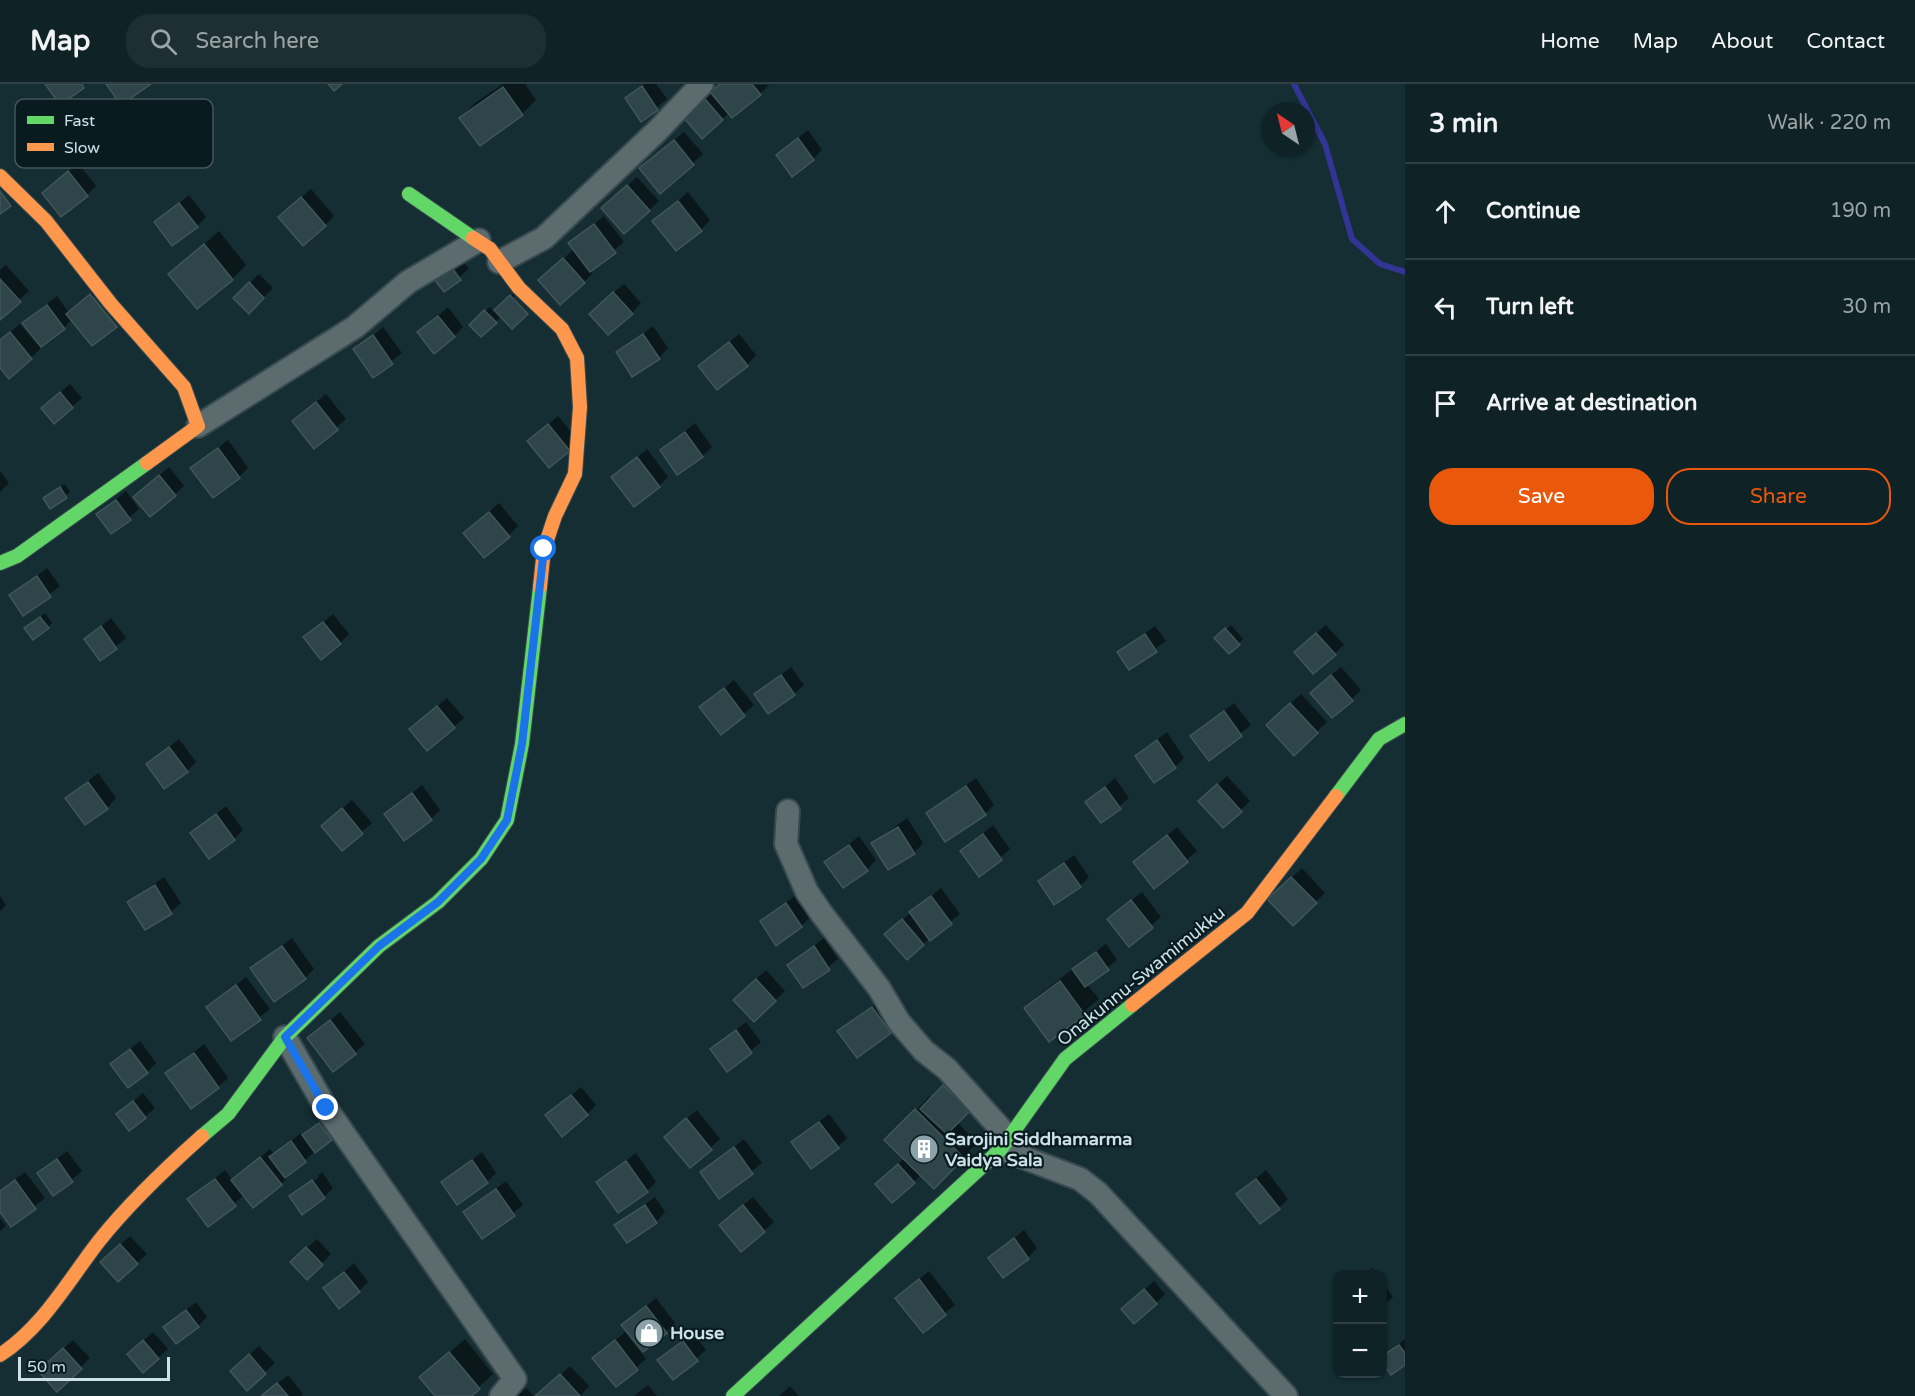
<!DOCTYPE html>
<meta charset="utf-8">
<style>
body{margin:0;font-family:"Varela Round",sans-serif;background:#1d2f32;color:#f1f3f6}
.controls{position:absolute;right:18px;bottom:18px;display:grid;overflow:hidden;border-radius:12px;box-shadow:0 2px 4px #0004}
.controls button{width:54px;height:54px;display:grid;place-items:center;padding:0;border:0;border-bottom:2px solid #2f3f43;background:#0f2226;color:#f1f3f6;font:30px sans-serif}
.compass{position:absolute;left:1261px;top:18px;width:54px;height:54px;border-radius:50%;background:#0f2226;box-shadow:0 2px 4px #0004;rotate:325deg}
.scale{position:absolute;left:18px;bottom:15px;width:152px;box-sizing:border-box;padding-left:6px;border:3px solid #cbe1e7;border-top:0;font-size:16px;line-height:21px;white-space:nowrap;color:#cbe1e7;-webkit-text-stroke:4px #091b1f;paint-order:stroke}
.stop{position:absolute;width:18px;height:18px;margin:-14px;border:4px solid #1a73e8;border-radius:50%;background:#fff}
.stop.end{background:#1a73e8;border-color:#fff;box-shadow:0 2px 6px #0008}
.list{margin:0;padding:0;list-style:none}
h2{display:flex;justify-content:space-between;align-items:center;height:78px;margin:0;padding:0 24px;font-size:26px}
h2 small{font-size:20px;font-weight:400;color:#9ba4a7}
.list li{display:grid;grid-template-columns:39px 1fr auto;gap:18px;align-items:center;box-sizing:border-box;height:96px;padding:0 24px;border-top:2px solid #2f3f43}
.list b{display:block;font-size:22px;white-space:nowrap}
.list em{font-size:20px;font-style:normal;color:#9ba4a7}
.actions{display:flex;gap:12px;padding:18px 24px}
.actions a{flex:1;padding:14px 0;border:2px solid #ea580c;border-radius:24px;text-align:center;font-size:21px;color:#ea580c}
.actions .main{background:#ea580c;color:#fff}
.icon{flex:none;width:33px;height:33px;fill:none;stroke:currentColor;stroke-width:2;stroke-linecap:round;stroke-linejoin:round}
.map{position:relative;flex:none;width:1405px;height:1312px;overflow:hidden}
header{display:flex;align-items:center;gap:36px;box-sizing:border-box;height:84px;padding:0 30px;background:#0f2226;border-bottom:2px solid #2f3f43}
header strong{font-size:28px}
nav{display:flex;gap:33px;margin-inline-start:auto;font-size:21px}
.search{width:420px;height:54px;background:#1d2f32;display:flex;align-items:center;gap:15px;box-sizing:border-box;padding:0 21px;border-radius:24px;color:#9ba4a7;font-size:22px}
main{display:flex}
aside{flex:1;background:#0f2226}
.map>svg:first-child{display:block}
.shadow{fill:#0007}
.lines{fill:none;stroke-linecap:round;stroke-linejoin:round}
.stream{stroke:#323593;stroke-width:6}
.building{fill:#2e4649;stroke:#415658;stroke-width:1.5}
.street-casing{stroke:#384a4f;stroke-width:26}
.fast-casing{stroke:#384a4f;stroke-width:16}
.slow-casing{stroke:#384a4f;stroke-width:16}
.street{stroke:#5b6b6e;stroke-width:22}
.fast{stroke:#63d668;stroke-width:14}
.slow{stroke:#ff974d;stroke-width:14}
.route{stroke:#1a73e8;stroke-width:8}
.labels{text-anchor:middle;dominant-baseline:central;stroke-width:4.5;stroke-linejoin:round;paint-order:stroke}
.street-label{font-size:18px;fill:#cbe1e7;stroke:#091b1f}
.poi-label{font-size:18px;font-weight:bold;fill:#cbe1e7;stroke:#091b1f;text-anchor:start}
.key{fill:#091b1f;stroke:#43565b;stroke-width:1.5}
.key-label{font-size:16px;fill:#cbe1e7}
</style>
<header>
<strong>Map</strong>
<div class="search"><svg class="icon" aria-label="search" viewBox="0 0 24 24"><circle cx="10" cy="10" r="6"/><path d="M15 15l6 6"/></svg>Search here</div>
<nav><a>Home</a><a>Map</a><a>About</a><a>Contact</a></nav>
</header>
<main>
<div class="map">
<svg width="1405" height="1312" viewBox="0 0 1405 1312">
<rect width="100%" height="100%" fill="#142e33"/>
<g class="shadow">
<path d="M503,0H525L536,16L522,30L461,34L475,19Z"/>
<path d="M644,0H656L667,15L642,35L627,15Z"/>
<path d="M720,0L769,1L760,10L729,29L702,53L695,24Z"/>
<path d="M808,46L822,66L813,75L778,71Z"/>
<path d="M684,48L703,70L660,107L651,75Z"/>
<path d="M78,79L96,102L87,111L44,109Z"/>
<path d="M637,93L659,117L649,126L612,115Z"/>
<path d="M311,105L334,132L325,141L289,124Z"/>
<path d="M688,108L710,136L701,146L654,137Z"/>
<path d="M189,111L206,133L197,142L156,138Z"/>
<path d="M604,132L624,158L590,186L593,189L584,198L550,187L574,165L570,160Z"/>
<path d="M219,147L246,181L232,195L170,190Z"/>
<path d="M457,169L469,185L444,206Z"/>
<path d="M6,181L29,207L0,234V186Z"/>
<path d="M259,190L273,204L249,228L235,214Z"/>
<path d="M624,200L641,219L632,229L600,220Z"/>
<path d="M101,202L64,244L39,263L41,264L31,274L9,293L0,282V257L20,240L37,260L39,259L24,239L34,230L57,212L69,229Z"/>
<path d="M520,203L502,232L481,251L471,241L490,223L494,228Z"/>
<path d="M448,223L463,243L454,252L419,248Z"/>
<path d="M653,242L668,264L659,274L618,269Z"/>
<path d="M383,243L402,269L373,292L355,266Z"/>
<path d="M739,250L756,271L747,281L700,282Z"/>
<path d="M70,300L82,314L54,338L52,315Z"/>
<path d="M326,310L346,335L314,362L304,328Z"/>
<path d="M558,332L578,356L569,365L529,357Z"/>
<path d="M695,339L712,363L702,372L661,366Z"/>
<path d="M228,356L248,384L239,393L192,385Z"/>
<path d="M647,365L668,393L659,402L613,393Z"/>
<path d="M169,383L184,402L151,431L145,403Z"/>
<path d="M0,387L9,399L0,408Z"/>
<path d="M65,400L70,408L50,423L45,414Z"/>
<path d="M126,407L139,425L111,448L98,430Z"/>
<path d="M499,419L518,442L509,451L465,449Z"/>
<path d="M47,484L60,502L24,530L11,512Z"/>
<path d="M45,529L52,539L48,543L31,540Z"/>
<path d="M333,530L349,550L340,559L305,553Z"/>
<path d="M111,534L126,554L100,575L86,555Z"/>
<path d="M1231,541L1243,555L1229,568L1217,554Z"/>
<path d="M1326,541L1344,561L1334,570L1306,558Z"/>
<path d="M1155,542L1166,557L1129,584L1119,568Z"/>
<path d="M791,583L804,601L794,610H756Z"/>
<path d="M1341,583L1361,606L1351,616L1321,599Z"/>
<path d="M734,596L754,621L721,649L711,614Z"/>
<path d="M1301,610L1327,638L1294,669L1277,632Z"/>
<path d="M447,614L464,634L427,665L411,645Z"/>
<path d="M1234,619L1251,641L1209,675L1192,652Z"/>
<path d="M1167,648L1184,674L1175,683L1137,672Z"/>
<path d="M179,655L196,678L187,687L148,680Z"/>
<path d="M98,689L116,714L107,724L67,714Z"/>
<path d="M1227,692L1250,717L1240,727L1210,707Z"/>
<path d="M976,694L994,721L985,730L928,729Z"/>
<path d="M1115,694L1129,714L1101,737L1087,718Z"/>
<path d="M422,701L440,726L431,735L385,730Z"/>
<path d="M352,716L372,739L342,765L332,733Z"/>
<path d="M226,722L243,746L234,755L192,749Z"/>
<path d="M907,734L923,759L914,769L873,759Z"/>
<path d="M993,741L1010,765L980,791L962,767Z"/>
<path d="M1177,743L1197,767L1154,803L1135,778Z"/>
<path d="M859,752L876,776L867,786L826,779Z"/>
<path d="M1074,771L1089,793L1080,802L1040,797Z"/>
<path d="M1302,784L1325,809L1293,840L1269,815Z"/>
<path d="M164,793L181,819L171,828L146,844L129,818Z"/>
<path d="M941,804L960,830L923,860L896,841Z"/>
<path d="M1142,808L1161,833L1129,860L1119,826Z"/>
<path d="M796,811L811,833L801,842L761,837Z"/>
<path d="M0,812L6,821L0,827Z"/>
<path d="M292,854L314,885L305,894L252,885Z"/>
<path d="M824,854L838,875L804,902L789,881Z"/>
<path d="M1106,860L1117,876L1087,900L1099,915L1049,956L1026,924L1040,910Z"/>
<path d="M766,886L785,907L754,936L744,906Z"/>
<path d="M246,893L270,925L231,955L208,923Z"/>
<path d="M882,915L899,939L890,948H839Z"/>
<path d="M340,928L365,960L333,986L309,954Z"/>
<path d="M746,938L761,958L727,986L712,965Z"/>
<path d="M140,957L156,979L147,988L122,971Z"/>
<path d="M204,960L228,994L218,1003L167,989Z"/>
<path d="M953,993L978,1017L957,1038L977,1059L934,1103L922,1090L914,1098L886,1090L905,1074L886,1056L930,1012L932,1014Z"/>
<path d="M581,1003L596,1021L587,1030L547,1032Z"/>
<path d="M143,1009L155,1024L130,1045L118,1030Z"/>
<path d="M697,1026L720,1055L690,1082L676,1043Z"/>
<path d="M829,1030L847,1054L838,1063L793,1058Z"/>
<path d="M324,1036L335,1051L289,1089L290,1091L281,1100L244,1111L209,1141L189,1116L225,1086L233,1097L270,1065L274,1070L301,1049L303,1052Z"/>
<path d="M744,1055L762,1079L719,1112L702,1088Z"/>
<path d="M67,1067L82,1087L54,1110L39,1089Z"/>
<path d="M482,1068L496,1089L487,1098H443Z"/>
<path d="M636,1069L656,1098L647,1107L598,1098Z"/>
<path d="M1266,1086L1288,1115L1279,1124L1238,1110Z"/>
<path d="M25,1088L45,1114L11,1141L0,1125V1106Z"/>
<path d="M322,1088L333,1104L324,1113H291L299,1104V1107L319,1093L318,1091Z"/>
<path d="M506,1097L523,1121L482,1153L465,1128Z"/>
<path d="M655,1113L665,1128L656,1138L616,1141Z"/>
<path d="M753,1113L774,1138L742,1166L730,1132Z"/>
<path d="M0,1134L6,1142L0,1147Z"/>
<path d="M1024,1146L1037,1164L1028,1174H990Z"/>
<path d="M130,1152L147,1170L118,1196L112,1168Z"/>
<path d="M317,1155L331,1170L307,1194L301,1169Z"/>
<path d="M354,1179L368,1198L359,1207L325,1204Z"/>
<path d="M1373,1184L1378,1190H1365Z"/>
<path d="M929,1187L955,1221L923,1247L897,1214Z"/>
<path d="M1154,1197L1165,1210L1156,1219L1133,1216Z"/>
<path d="M1382,1197L1393,1213L1382,1223Z"/>
<path d="M656,1214L675,1239L666,1248L623,1241Z"/>
<path d="M196,1218L207,1233L198,1242L165,1243Z"/>
<path d="M153,1248L168,1265L144,1287L138,1261Z"/>
<path d="M625,1248L646,1275L616,1301L594,1274Z"/>
<path d="M693,1249L706,1266L673,1294L659,1276Z"/>
<path d="M465,1255L493,1290L469,1312H437L421,1293Z"/>
<path d="M1405,1255V1280L1392,1289L1382,1274Z"/>
<path d="M73,1256L90,1274L57,1306L49,1278Z"/>
<path d="M259,1262L275,1279L247,1304L241,1278Z"/>
<path d="M570,1282L589,1302L580,1312H537Z"/>
<path d="M288,1291L303,1310L301,1312H262Z"/>
<path d="M648,1301L657,1312H634Z"/>
<path d="M790,1302L799,1312H779Z"/>
<path d="M526,1304L534,1312H517Z"/>
</g>
<g class="lines">
<path class="stream" d="M1294,0L1325,60L1352,155L1380,180L1405,188"/>
</g>
<g class="building">
<path d="M45,0H82L84,4L60,21Z"/>
<path d="M106,0H151L121,21Z"/>
<path d="M328,0H342L334,7Z"/>
<path d="M720,0H752L761,11L732,34L710,8Z"/>
<path d="M642,2L658,26L641,38L625,14Z"/>
<path d="M503,3L523,31L480,62L459,34Z"/>
<path d="M705,15L723,36L702,55L684,34Z"/>
<path d="M798,54L814,76L792,93L776,71Z"/>
<path d="M674,56L694,81L660,110L639,84Z"/>
<path d="M68,87L88,112L61,133L42,109Z"/>
<path d="M627,101L650,127L624,150L601,124Z"/>
<path d="M0,107L11,122L0,130Z"/>
<path d="M301,113L326,142L303,162L278,133Z"/>
<path d="M678,117L702,147L676,167L652,137Z"/>
<path d="M179,119L198,143L172,162L154,138Z"/>
<path d="M594,140L616,169L590,188L568,159Z"/>
<path d="M204,160L233,196L197,225L168,190Z"/>
<path d="M563,174L585,199L560,221L538,196Z"/>
<path d="M447,177L461,196L444,208L430,190Z"/>
<path d="M0,195L21,218L0,236Z"/>
<path d="M249,198L264,214L249,230L233,214Z"/>
<path d="M613,208L633,230L608,251L589,230Z"/>
<path d="M90,210L117,243L92,262L66,230Z"/>
<path d="M510,211L528,230L512,245L494,226Z"/>
<path d="M47,221L65,245L41,263L22,239Z"/>
<path d="M484,226L497,239L481,253L469,241Z"/>
<path d="M438,232L455,253L434,270L417,248Z"/>
<path d="M10,248L32,275L9,295L0,284V256Z"/>
<path d="M643,250L660,275L632,293L616,268Z"/>
<path d="M373,251L393,280L373,294L353,265Z"/>
<path d="M729,258L748,282L717,306L698,282Z"/>
<path d="M60,308L73,324L54,340L41,324Z"/>
<path d="M316,318L338,346L314,365L292,337Z"/>
<path d="M548,340L570,367L549,384L527,357Z"/>
<path d="M685,348L703,373L677,391L660,366Z"/>
<path d="M218,364L240,394L213,414L190,384Z"/>
<path d="M637,373L660,403L634,423L611,393Z"/>
<path d="M159,391L176,412L150,433L133,413Z"/>
<path d="M60,403L67,414L50,425L43,414Z"/>
<path d="M116,416L131,436L111,450L96,430Z"/>
<path d="M489,428L510,453L484,474L463,449Z"/>
<path d="M37,492L51,513L23,532L9,511Z"/>
<path d="M40,533L49,544L33,556L24,544Z"/>
<path d="M323,538L341,560L321,576L303,553Z"/>
<path d="M101,542L117,565L100,577L84,555Z"/>
<path d="M1225,544L1240,561L1229,570L1214,554Z"/>
<path d="M1316,549L1336,571L1313,590L1294,568Z"/>
<path d="M1145,550L1157,568L1129,586L1117,568Z"/>
<path d="M781,591L795,611L768,630L754,610Z"/>
<path d="M1331,591L1353,617L1332,634L1310,609Z"/>
<path d="M724,604L745,632L721,651L699,623Z"/>
<path d="M1290,619L1318,649L1294,672L1266,641Z"/>
<path d="M437,622L455,644L427,667L409,645Z"/>
<path d="M1224,627L1242,652L1209,677L1190,652Z"/>
<path d="M1157,656L1176,684L1154,699L1135,672Z"/>
<path d="M169,663L188,688L164,705L146,680Z"/>
<path d="M88,698L108,725L85,741L65,714Z"/>
<path d="M1217,700L1242,728L1223,744L1198,717Z"/>
<path d="M966,702L986,731L945,758L926,729Z"/>
<path d="M1105,703L1121,725L1101,739L1085,718Z"/>
<path d="M412,709L432,736L404,757L384,730Z"/>
<path d="M342,724L363,750L342,767L321,742Z"/>
<path d="M216,730L235,756L209,775L190,749Z"/>
<path d="M898,743L915,770L888,786L871,759Z"/>
<path d="M983,750L1002,776L979,793L960,767Z"/>
<path d="M1167,751L1188,778L1154,805L1133,778Z"/>
<path d="M849,761L868,787L843,804L824,778Z"/>
<path d="M1064,779L1081,803L1054,821L1038,797Z"/>
<path d="M1291,793L1317,819L1293,842L1267,815Z"/>
<path d="M155,801L172,830L145,846L127,818Z"/>
<path d="M931,812L952,840L930,857L909,828Z"/>
<path d="M1131,816L1153,844L1129,863L1107,835Z"/>
<path d="M786,819L802,843L776,862L760,837Z"/>
<path d="M902,835L924,861L907,876L884,850Z"/>
<path d="M282,862L306,895L274,918L250,884Z"/>
<path d="M814,862L830,886L803,904L787,881Z"/>
<path d="M1096,868L1109,886L1085,903L1072,885Z"/>
<path d="M756,895L776,917L754,938L733,916Z"/>
<path d="M1060,897L1085,931L1049,958L1024,924Z"/>
<path d="M236,901L261,936L231,957L206,923Z"/>
<path d="M872,923L891,949L857,974L837,947Z"/>
<path d="M330,936L356,970L333,988L307,954Z"/>
<path d="M736,946L752,969L727,988L710,965Z"/>
<path d="M130,965L148,989L128,1004L110,980Z"/>
<path d="M194,969L219,1004L191,1025L165,989Z"/>
<path d="M943,1001L970,1027L947,1050L920,1025Z"/>
<path d="M571,1011L588,1031L562,1053L545,1031Z"/>
<path d="M133,1017L146,1034L129,1047L116,1030Z"/>
<path d="M915,1025L964,1074L934,1105L884,1056Z"/>
<path d="M686,1034L712,1066L690,1084L664,1053Z"/>
<path d="M819,1038L839,1064L811,1085L791,1058Z"/>
<path d="M319,1039L332,1056L315,1069L302,1051Z"/>
<path d="M291,1057L306,1078L285,1094L269,1073Z"/>
<path d="M734,1063L753,1090L719,1115L700,1088Z"/>
<path d="M260,1073L282,1101L253,1124L231,1096Z"/>
<path d="M57,1075L73,1098L53,1112L37,1089Z"/>
<path d="M472,1076L488,1099L457,1121L441,1098Z"/>
<path d="M626,1077L648,1108L618,1129L596,1098Z"/>
<path d="M898,1080L915,1099L892,1119L875,1100Z"/>
<path d="M215,1095L236,1122L208,1143L187,1115Z"/>
<path d="M1256,1095L1280,1125L1260,1140L1236,1110Z"/>
<path d="M15,1096L36,1125L11,1143L0,1128V1107Z"/>
<path d="M312,1096L325,1114L302,1131L289,1112Z"/>
<path d="M496,1105L515,1132L482,1155L463,1128Z"/>
<path d="M645,1121L657,1139L627,1159L614,1141Z"/>
<path d="M743,1121L765,1148L741,1168L719,1141Z"/>
<path d="M1014,1154L1029,1175L1003,1194L988,1174Z"/>
<path d="M120,1160L138,1180L118,1198L100,1178Z"/>
<path d="M306,1163L323,1181L307,1196L290,1178Z"/>
<path d="M344,1188L360,1208L339,1225L323,1204Z"/>
<path d="M919,1195L946,1231L923,1249L895,1214Z"/>
<path d="M1144,1205L1157,1220L1134,1240L1121,1225Z"/>
<path d="M646,1222L667,1249L643,1268L621,1241Z"/>
<path d="M186,1226L199,1243L176,1260L163,1243Z"/>
<path d="M143,1256L159,1275L143,1289L127,1270Z"/>
<path d="M615,1256L638,1286L616,1303L592,1274Z"/>
<path d="M683,1257L698,1277L673,1296L657,1276Z"/>
<path d="M1399,1261L1405,1269V1281L1391,1291L1382,1279V1272Z"/>
<path d="M63,1264L82,1285L57,1308L38,1287Z"/>
<path d="M449,1268L480,1305L472,1312H435L419,1293Z"/>
<path d="M249,1270L266,1290L247,1307L230,1287Z"/>
<path d="M560,1290L580,1312H535Z"/>
<path d="M277,1299L288,1312H261Z"/>
</g>
<g class="lines">
<g class="street-casing">
<g id="street">
<path d="M499,178L544,154L657,47L702,0"/>
<path d="M198,342L355,243L408,198L479,156"/>
<path d="M788,727L786,760L807,808L822,830L879,904L899,938L924,967L947,985L1010,1055"/>
<path d="M285,953L326,1024L515,1295L501,1312"/>
<path d="M1001,1065L1080,1095L1098,1109L1286,1312"/>
</g>
</g>
<g class="fast-casing">
<g id="fast">
<path d="M409,110L473,154"/>
<path d="M0,479L17,472L147,379"/>
<path d="M1336,712L1379,655L1405,640"/>
<path d="M202,1052L228,1030L285,953L379,862L438,818L481,775L507,736L522,660L540,503"/>
<path d="M733,1312L1001,1065L1065,975L1132,921"/>
</g>
</g>
<g class="slow-casing">
<g id="slow">
<path d="M0,92L46,137L111,220L184,303L198,342L147,379"/>
<path d="M473,154L490,165L519,204L562,245L577,274L580,323L575,390L555,432L544,465L540,503"/>
<path d="M1132,921L1247,829L1336,712"/>
<path d="M0,1271C43,1243 68,1197 99,1157C130,1118 165,1085 202,1052"/>
</g>
</g>
<use href="#street" class="street"/>
<use href="#fast" class="fast"/>
<use href="#slow" class="slow"/>
</g>
<g class="lines">
<path class="route" d="M326,1024L285,953L379,862L438,818L481,775L507,736L522,660L544,465"/>
</g>
<defs>
<g id="building-disc" transform="scale(1.5)"><circle r="9.5" fill="#8ba2a8" stroke="#091b1f"/><path d="M-4-6H4V6H1V3H-1V6H-4ZM-2.5-4.3h1.7v1.8h-1.7ZM.8-4.3h1.7v1.8H.8ZM-2.5-1h1.7V.8h-1.7ZM.8-1h1.7V.8H.8Z" fill="#fff"/></g>
<g id="shop-disc" transform="scale(1.5)"><circle r="9.5" fill="#8ba2a8" stroke="#091b1f"/><path d="M-5-2.5h2.3a2.7 3.5 0 0 1 5.4 0H5L5.5 6h-11ZM-1.5-2.5h3a1.5 2.3 0 0 0-3 0Z" fill="#fff"/></g>
</defs>
<g fill-rule="evenodd">
<use href="#building-disc" x="924" y="1065"/>
<use href="#shop-disc" x="649" y="1249"/>
</g>
<g class="labels">
<g class="street-label">
<text transform="translate(1141 892) rotate(-39)">Onakunnu-Swamimukku</text>
</g>
<g class="poi-label">
<text x="945" y="1055">Sarojini Siddhamarma<tspan x="945" dy="21">Vaidya Sala</tspan></text>
<text x="670" y="1249">House</text>
</g>
</g>
<rect x="15" y="15" width="198" height="69" rx="9" class="key"/>
<rect x="27" y="32" width="27" height="8" fill="#63d668"/>
<rect x="27" y="59" width="27" height="8" fill="#ff974d"/>
<g class="key-label">
<text x="64" y="42">Fast</text>
<text x="64" y="69">Slow</text>
</g>
</svg>
<div class="controls">
<button>+</button>
<button>−</button>
</div>
<svg class="compass" viewBox="-18 -18 36 36"><path d="M0-13l5 13h-10z" fill="#e53935"/><path d="M0 13l5-13h-10z" fill="#9ba4a7"/></svg>
<div class="scale">50 m</div>
<div class="stop" style="left:544px;top:465px"></div>
<div class="stop end" style="left:326px;top:1024px"></div>
</div>
<aside>
<h2>3 min<small>Walk · 220 m</small></h2>
<ul class="list">
<li><svg class="icon" aria-label="ahead" viewBox="0 0 24 24"><path d="M12 20V5M6 11l6-6 6 6"/></svg><div><b>Continue</b></div><em>190 m</em></li>
<li><svg class="icon" aria-label="left" viewBox="0 0 24 24"><path d="M17 20v-9H6M10 6l-5 5 5 5"/></svg><div><b>Turn left</b></div><em>30 m</em></li>
<li><svg class="icon" aria-label="arrive" viewBox="0 0 24 24"><path d="M6 21V4h12l-3 4 3 4H6"/></svg><div><b>Arrive at destination</b></div></li>
</ul>
<div class="actions"><a class="main">Save</a><a>Share</a></div>
</aside>
</main>
